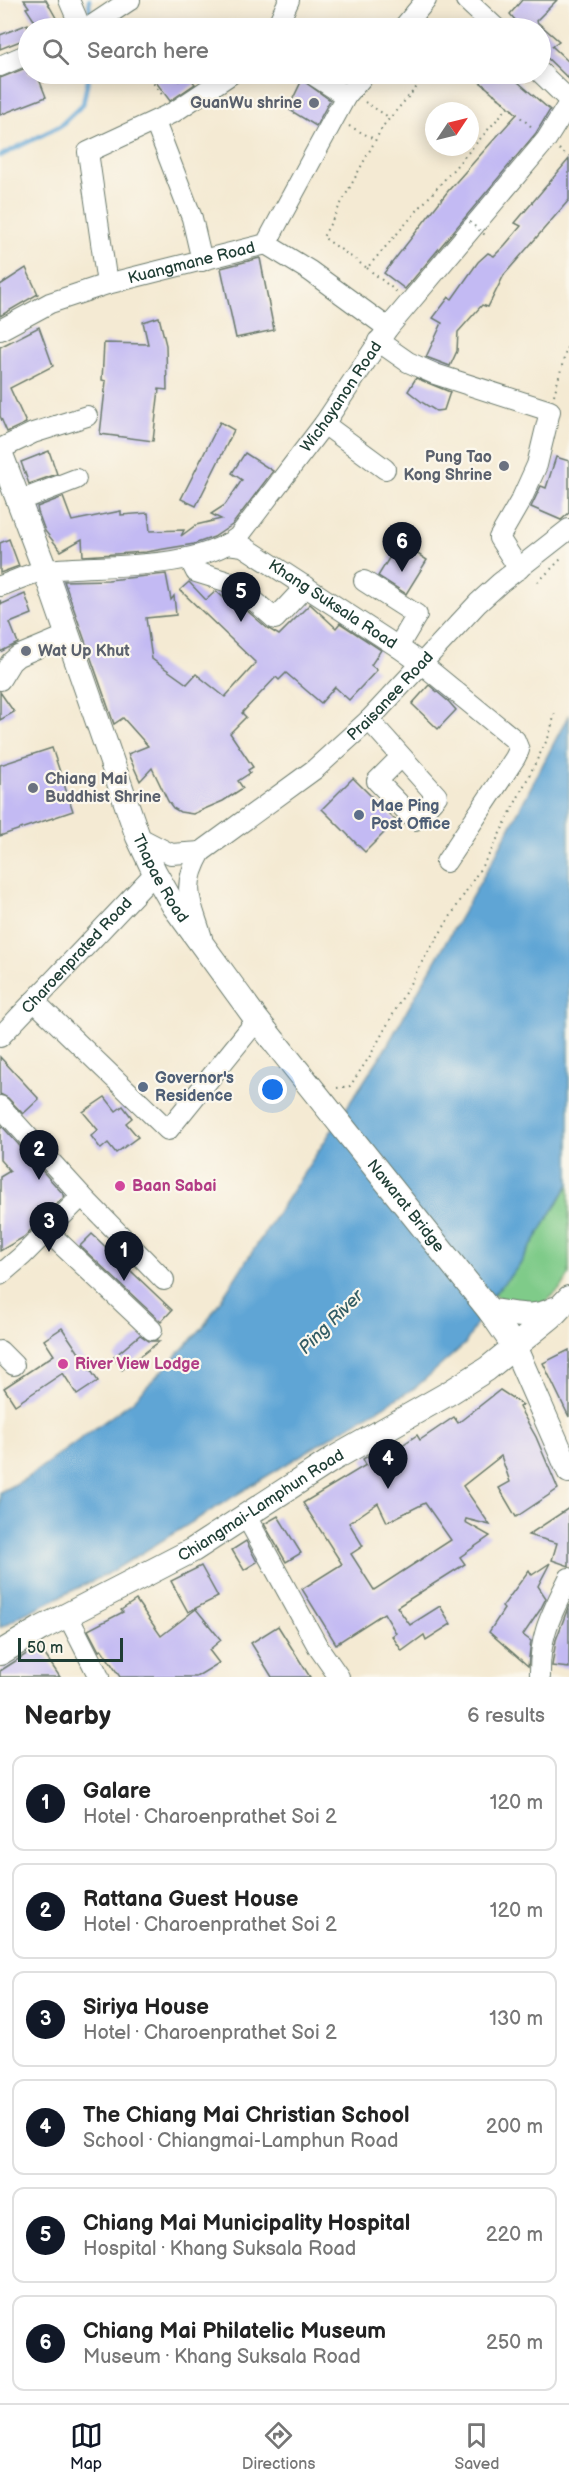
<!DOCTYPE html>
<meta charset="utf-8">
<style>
body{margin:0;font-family:"Balsamiq Sans",sans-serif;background:#f2f2f2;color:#222}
.compass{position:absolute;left:425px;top:102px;width:54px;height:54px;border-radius:50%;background:#fff;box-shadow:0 3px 15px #0003;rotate:55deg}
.scale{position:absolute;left:18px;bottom:15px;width:105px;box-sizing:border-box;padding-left:6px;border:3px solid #1f3d34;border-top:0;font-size:16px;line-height:21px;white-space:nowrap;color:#1f3d34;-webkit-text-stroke:4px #fbf7ec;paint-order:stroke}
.you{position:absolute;left:273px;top:1090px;width:21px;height:21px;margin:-15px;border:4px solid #fff;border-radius:50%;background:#1a73e8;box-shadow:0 0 0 9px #1a73e833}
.badge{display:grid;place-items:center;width:39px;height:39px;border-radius:50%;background:#111827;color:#fff;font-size:20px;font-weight:700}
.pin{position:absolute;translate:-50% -50px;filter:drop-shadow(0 2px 3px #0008)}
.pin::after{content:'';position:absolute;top:32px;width:21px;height:18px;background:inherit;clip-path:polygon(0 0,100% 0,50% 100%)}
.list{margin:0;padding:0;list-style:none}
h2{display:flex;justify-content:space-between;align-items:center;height:78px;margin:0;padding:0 24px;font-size:26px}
h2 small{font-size:20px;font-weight:400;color:#767676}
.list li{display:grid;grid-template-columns:39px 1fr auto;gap:18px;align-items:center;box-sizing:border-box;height:96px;margin:0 12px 12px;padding:0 12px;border:2px solid #e0e0e0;border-radius:12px}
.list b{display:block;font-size:22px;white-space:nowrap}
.list p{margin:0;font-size:20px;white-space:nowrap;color:#767676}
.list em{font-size:20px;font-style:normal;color:#767676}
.icon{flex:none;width:33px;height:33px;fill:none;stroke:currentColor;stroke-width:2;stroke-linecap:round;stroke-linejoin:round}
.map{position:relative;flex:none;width:569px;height:1677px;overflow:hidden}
.search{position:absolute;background:#fff;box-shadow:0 3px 15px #0003;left:18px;right:18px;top:18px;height:66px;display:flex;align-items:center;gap:15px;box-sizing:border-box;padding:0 21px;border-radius:33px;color:#767676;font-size:22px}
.sheet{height:726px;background:#fff}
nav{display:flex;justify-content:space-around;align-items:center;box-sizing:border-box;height:84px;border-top:2px solid #e0e0e0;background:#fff;font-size:16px;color:#767676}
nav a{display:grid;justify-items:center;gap:3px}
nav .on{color:#111827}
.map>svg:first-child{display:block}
.green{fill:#7fcb89;stroke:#4f845e;stroke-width:1.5}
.water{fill:#5fa5d5;stroke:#3f7184;stroke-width:1.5}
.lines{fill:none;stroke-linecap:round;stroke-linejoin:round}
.stream{stroke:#5fa5d5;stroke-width:4.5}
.building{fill:#c3baf3;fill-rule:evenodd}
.minor-casing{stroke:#6a7a6c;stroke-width:22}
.major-casing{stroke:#6a7a6c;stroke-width:26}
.path{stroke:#6a7a6c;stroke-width:2;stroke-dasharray:1.5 4.5;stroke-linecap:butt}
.minor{stroke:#fff;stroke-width:20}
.major{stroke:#fff;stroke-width:24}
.path-bridge{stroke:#6a7a6c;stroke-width:2;stroke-dasharray:1.5 4.5;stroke-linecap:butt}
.worship-dot{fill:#6b7280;stroke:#fbf7ec;stroke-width:2}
.service-dot{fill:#5c6f8a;stroke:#fbf7ec;stroke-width:2}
.hotel-dot{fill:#d1479c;stroke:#fbf7ec;stroke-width:2}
.labels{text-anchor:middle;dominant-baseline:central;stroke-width:4.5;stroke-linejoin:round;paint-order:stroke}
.worship-label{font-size:16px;font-weight:bold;fill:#5b616d;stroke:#fbf7ec;text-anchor:end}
.street-label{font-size:16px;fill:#1f3d34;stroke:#fbf7ec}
.service-label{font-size:16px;font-weight:bold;fill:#4e5e75;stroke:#fbf7ec;text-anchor:start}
.hotel-label{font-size:16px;font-weight:bold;fill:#b23c85;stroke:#fbf7ec;text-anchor:start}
.water-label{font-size:18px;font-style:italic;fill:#325c64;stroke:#fbf7ec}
</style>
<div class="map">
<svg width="569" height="1677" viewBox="0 0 569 1677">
<rect width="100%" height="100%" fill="#fbf7ec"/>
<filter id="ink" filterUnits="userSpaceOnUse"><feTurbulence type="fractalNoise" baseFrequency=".0167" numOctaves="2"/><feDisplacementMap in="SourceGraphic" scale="12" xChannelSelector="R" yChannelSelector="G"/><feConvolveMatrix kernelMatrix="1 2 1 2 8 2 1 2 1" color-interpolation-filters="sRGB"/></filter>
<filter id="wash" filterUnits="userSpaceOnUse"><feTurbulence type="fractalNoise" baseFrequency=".008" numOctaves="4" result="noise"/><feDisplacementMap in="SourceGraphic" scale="24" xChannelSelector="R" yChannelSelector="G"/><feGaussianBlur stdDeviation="1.35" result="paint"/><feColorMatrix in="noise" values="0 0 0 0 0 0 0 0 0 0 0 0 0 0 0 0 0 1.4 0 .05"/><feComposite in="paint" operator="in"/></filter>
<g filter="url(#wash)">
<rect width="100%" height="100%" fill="#f4ead3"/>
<path class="green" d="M569,1184V1275L562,1287L528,1318L494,1294L519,1266Z"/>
<path class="water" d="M569,714V1184L519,1266L494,1294L465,1344L415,1388L337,1433L111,1572L22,1615L0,1628V1492L25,1479L134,1400L203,1327L385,1049L495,856Z"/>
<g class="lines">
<g class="stream">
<path d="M89,0L90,18"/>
<path d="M0,156L60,126L83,104L89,74"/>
</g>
</g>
<g id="blocks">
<g class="building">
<path d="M24,0H46L60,25L52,28H39L26,8L29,7Z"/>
<path d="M522,0H557L536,21L559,41L552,46L569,62V79L542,53L540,54V28H522L510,14Z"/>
<path d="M28,24V38L0,49V35Z"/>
<path d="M28,67V74H37L46,97L0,115V78Z"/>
<path d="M150,74H174L179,81L188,75L195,84L170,101Z"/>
<path d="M471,74H513L520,80L518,82L550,110L536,133L405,289L384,273L448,191L517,114Z"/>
<path d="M302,80L330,100L316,126L288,109Z"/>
<path d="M569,159V200L504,275L488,307L482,305L458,332L457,351L450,366L426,357L442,323L433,318L449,297L452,299L478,262L488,253L494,256L505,245L521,226L515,223Z"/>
<path d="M260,258L274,330L236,338L221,268Z"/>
<path d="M26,268L38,294L0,316V285Z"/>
<path d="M159,317L166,345L167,390L159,389L153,441L100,434L106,381L102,380L104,343L148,344L143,322Z"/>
<path d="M39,327L53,366L10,388L26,423L7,432L0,416V347Z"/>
<path d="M416,378L450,392L444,410L436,411L423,403L408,391Z"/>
<path d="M220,422L234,430L196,506L181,499Z"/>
<path d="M49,451L57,474L29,484L21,462Z"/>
<path d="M245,453L273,471L232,525L214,537L194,544L146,552L83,556L82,539L61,551L45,531L38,512L37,507L63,497L72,521L121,511V515L148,513L150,531L184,530L181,536L196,525L221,519L211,514L225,505L242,480L232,473Z"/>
<path d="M556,457L569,461V513L561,520L531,507L541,486L546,488Z"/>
<path d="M9,539L19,566L0,573V543Z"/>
<path d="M399,542L427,560L406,594L378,576Z"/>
<path d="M166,574L171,600L174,596L176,615L146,618L152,659L187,684L196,674L225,697L256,663L180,590L189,582L206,600L216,591L224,598L229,595L267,628L279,635L310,604L336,628L340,623L381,650L371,665L377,670L349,700L335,687L321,703L286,673L279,680L276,677L242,713L246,717L230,733L253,767L248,770L250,773L238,781L243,788L223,801L193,814L180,812L173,808L168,801L152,768L140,781L128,754L148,746L123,718L114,724L64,581L108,580Z"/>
<path d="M25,594L32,614L10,623L18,643L0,652V600L2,604Z"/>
<path d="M429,685L449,702L456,710L438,729L412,704Z"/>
<path d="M0,692L14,712L0,720Z"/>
<path d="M52,748L73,811L0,836V765Z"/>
<path d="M353,778L396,821L365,852L322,809Z"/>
<path d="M0,1057L39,1099L23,1114L8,1098L0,1094Z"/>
<path d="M105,1097L116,1111L123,1106L132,1118L126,1123L138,1137L116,1153L108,1143L101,1149L91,1136L98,1130L83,1112Z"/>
<path d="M0,1124L65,1196L24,1237L0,1251V1177L10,1171L0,1160Z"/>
<path d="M92,1234L172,1310L161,1322L80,1246Z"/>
<path d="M62,1328L98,1381L77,1395L63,1373L15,1405L4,1388L54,1355L44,1340Z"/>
<path d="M140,1335L149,1341H160L122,1370L114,1357Z"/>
<path d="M569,1350V1417L543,1363Z"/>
<path d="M500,1390L523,1405L519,1407L536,1437L558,1489L516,1517L499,1488L510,1482L501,1456L463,1486L490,1525L466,1519L465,1522L490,1536L460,1557L465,1564L397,1607L410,1625L440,1606L451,1624L426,1640L424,1635L402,1651L392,1636L396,1633L384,1613L336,1644L302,1589L342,1564L303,1503L366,1465L363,1459L374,1452L379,1461L417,1435L420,1440L454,1417L458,1423ZM378,1503L387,1522L425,1503L451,1540L374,1590L351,1554L363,1546L349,1523Z"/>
<path d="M569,1508V1566L552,1560L557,1543L528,1535Z"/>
<path d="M278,1516L301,1553L286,1562L264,1524Z"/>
<path d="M246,1541L257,1562L244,1570L232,1550Z"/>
<path d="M550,1563L538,1586L546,1598L540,1610L523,1635L531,1641L528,1666L489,1632L504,1609L502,1607L529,1570L532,1575Z"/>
<path d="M201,1566L218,1597L188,1612L171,1581Z"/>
<path d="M136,1600L161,1636L196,1609L221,1640L209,1650L219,1663L196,1677H120L102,1650L99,1651L88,1630L123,1612L121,1610Z"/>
<path d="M569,1605V1668L552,1666L556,1640Z"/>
<path d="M278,1626L310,1677H272L251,1643Z"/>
<path d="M39,1646L60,1677H0V1671Z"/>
</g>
</g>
</g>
<g filter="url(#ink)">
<use href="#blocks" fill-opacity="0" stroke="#6a7a6c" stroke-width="1.5"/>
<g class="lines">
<g class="minor-casing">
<g id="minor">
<path d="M69,0L81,28"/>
<path d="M466,0L496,28"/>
<path d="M88,28L130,0"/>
<path d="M276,28L289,0"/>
<path d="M403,28L426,0"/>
<path d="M0,66L28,54"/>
<path d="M540,72L569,100"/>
<path d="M312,74L346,96"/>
<path d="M155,122L192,218L202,261"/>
<path d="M266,244L310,271L388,328"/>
<path d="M107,284L88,152L174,112L231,74"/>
<path id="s1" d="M0,330L50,303L107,284L266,244L346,96L365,74"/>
<path d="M378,341L408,362L435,374L550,411L537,465L522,498L499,538L519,569"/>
<path d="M324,424L385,469"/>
<path d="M0,449L33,433L87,416"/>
<path d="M19,501L76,479"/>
<path id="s2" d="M227,544L243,546L398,647L422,664L515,740L519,750L515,758L446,862"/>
<path d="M189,558L196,572L235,584L275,619L306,586"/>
<path d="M364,581L417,615L398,647"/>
<path id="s3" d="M0,586C15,581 32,572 48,570C103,564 193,571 238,537L324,424L388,328L546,140L569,103"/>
<path d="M0,680L11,662L18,656L68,635"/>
<path d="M369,720L437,796L415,820L377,781L401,757"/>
<path d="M138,837L171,854L201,852"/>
<path id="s4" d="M202,938C191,901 180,889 201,852L315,769L369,720L478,603L500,583L569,529"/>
<path d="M34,1001L168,1130L257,1020"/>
<path id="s5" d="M0,1037L155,873"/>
<path d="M0,1106L82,1196L22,1256L0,1275"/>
<path d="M82,1196L164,1280"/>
<path d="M47,1231L152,1330"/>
<path d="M0,1351L14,1365"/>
<path d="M246,1516L318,1647L339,1677"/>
<path d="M68,1616L99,1677"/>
<path d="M540,1677C539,1635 551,1615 569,1578"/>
</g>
</g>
<g class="major-casing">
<g id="major">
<path id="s6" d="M0,452L45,570L138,837L155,873L174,906L257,1020L490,1311L514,1346L569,1471"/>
<path d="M490,1311C513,1313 532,1321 554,1309"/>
<path id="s7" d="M0,1653L40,1629L193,1550L333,1459L449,1393L487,1369L551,1317L569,1298"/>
</g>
</g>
<g class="path">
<path d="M146,74L164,97"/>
<path d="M428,74L383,126L323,237L367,268L508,107"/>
<path d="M471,74L534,129"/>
<path d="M365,102L390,118"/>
<path d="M349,126L376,140"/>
<path d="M559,149L569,157"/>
<path d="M367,268L397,292"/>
<path d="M554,395L569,340"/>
<path d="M538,582L563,557"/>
<path d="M337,1088L350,1086L370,1056L422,962L490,853L549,736L555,713"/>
</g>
<use href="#minor" class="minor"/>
<use href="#major" class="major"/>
<path class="path-bridge" d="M465,218L485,235"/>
</g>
</g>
<g class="worship-dot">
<circle cx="314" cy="103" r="6"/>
<circle cx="504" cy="466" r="6"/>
<circle cx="26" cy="651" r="6"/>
<circle cx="33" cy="788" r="6"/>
</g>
<g class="service-dot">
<circle cx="359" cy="815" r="6"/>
<circle cx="143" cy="1087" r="6"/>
</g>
<g class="hotel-dot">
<circle cx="120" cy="1186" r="6"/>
<circle cx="63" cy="1364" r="6"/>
</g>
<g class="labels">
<g class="worship-label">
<text x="302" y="103">GuanWu shrine</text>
<text x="492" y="457">Pung Tao<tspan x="492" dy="18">Kong Shrine</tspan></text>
<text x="38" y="651" text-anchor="start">Wat Up Khut</text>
<text x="45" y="779" text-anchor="start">Chiang Mai<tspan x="45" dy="18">Buddhist Shrine</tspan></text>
</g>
<g class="street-label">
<text stroke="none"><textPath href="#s1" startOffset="204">Kuangmane Road</textPath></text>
<text stroke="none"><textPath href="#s3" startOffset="420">Wichayanon Road</textPath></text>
<text stroke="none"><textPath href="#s2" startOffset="123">Khang Suksala Road</textPath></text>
<text stroke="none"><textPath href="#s4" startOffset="336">Praisanee Road</textPath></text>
<text stroke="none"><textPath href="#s6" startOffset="456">Thapae Road</textPath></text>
<text stroke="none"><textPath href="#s5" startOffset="112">Charoenprated Road</textPath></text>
<text stroke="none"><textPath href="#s6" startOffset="866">Nawarat Bridge</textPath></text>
<text stroke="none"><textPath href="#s7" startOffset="300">Chiangmai-Lamphun Road</textPath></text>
</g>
<g class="service-label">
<text x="371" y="806">Mae Ping<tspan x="371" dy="18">Post Office</tspan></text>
<text x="155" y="1078">Governor's<tspan x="155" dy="18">Residence</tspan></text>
</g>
<g class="hotel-label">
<text x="132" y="1186">Baan Sabai</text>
<text x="75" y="1364">River View Lodge</text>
</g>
<g class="water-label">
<text transform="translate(331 1322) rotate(-45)">Ping River</text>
</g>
</g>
</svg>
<svg class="compass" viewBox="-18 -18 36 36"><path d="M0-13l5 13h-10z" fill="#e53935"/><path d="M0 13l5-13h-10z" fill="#767676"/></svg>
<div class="scale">50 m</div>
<div class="you"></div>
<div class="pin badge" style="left:124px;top:1281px">1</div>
<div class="pin badge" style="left:39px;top:1180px">2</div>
<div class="pin badge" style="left:49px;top:1252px">3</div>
<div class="pin badge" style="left:388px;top:1489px">4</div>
<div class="pin badge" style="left:241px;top:622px">5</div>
<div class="pin badge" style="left:402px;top:572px">6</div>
<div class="search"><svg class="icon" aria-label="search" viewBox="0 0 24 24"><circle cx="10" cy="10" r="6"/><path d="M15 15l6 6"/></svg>Search here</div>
</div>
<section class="sheet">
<h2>Nearby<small>6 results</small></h2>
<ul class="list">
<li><span class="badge">1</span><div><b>Galare</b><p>Hotel · Charoenprathet Soi 2</p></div><em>120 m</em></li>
<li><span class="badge">2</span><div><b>Rattana Guest House</b><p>Hotel · Charoenprathet Soi 2</p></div><em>120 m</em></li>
<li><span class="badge">3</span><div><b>Siriya House</b><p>Hotel · Charoenprathet Soi 2</p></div><em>130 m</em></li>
<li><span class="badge">4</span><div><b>The Chiang Mai Christian School</b><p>School · Chiangmai-Lamphun Road</p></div><em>200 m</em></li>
<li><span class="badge">5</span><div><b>Chiang Mai Municipality Hospital</b><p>Hospital · Khang Suksala Road</p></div><em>220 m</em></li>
<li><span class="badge">6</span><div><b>Chiang Mai Philatelic Museum</b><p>Museum · Khang Suksala Road</p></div><em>250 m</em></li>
</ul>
</section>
<nav>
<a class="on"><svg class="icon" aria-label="map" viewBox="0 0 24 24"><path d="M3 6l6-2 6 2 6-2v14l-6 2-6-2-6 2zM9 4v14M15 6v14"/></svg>Map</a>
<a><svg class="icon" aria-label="directions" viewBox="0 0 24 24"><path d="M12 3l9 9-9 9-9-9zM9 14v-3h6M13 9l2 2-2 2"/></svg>Directions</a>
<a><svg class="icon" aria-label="saved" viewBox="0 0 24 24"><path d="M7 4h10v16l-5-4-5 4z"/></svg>Saved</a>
</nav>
